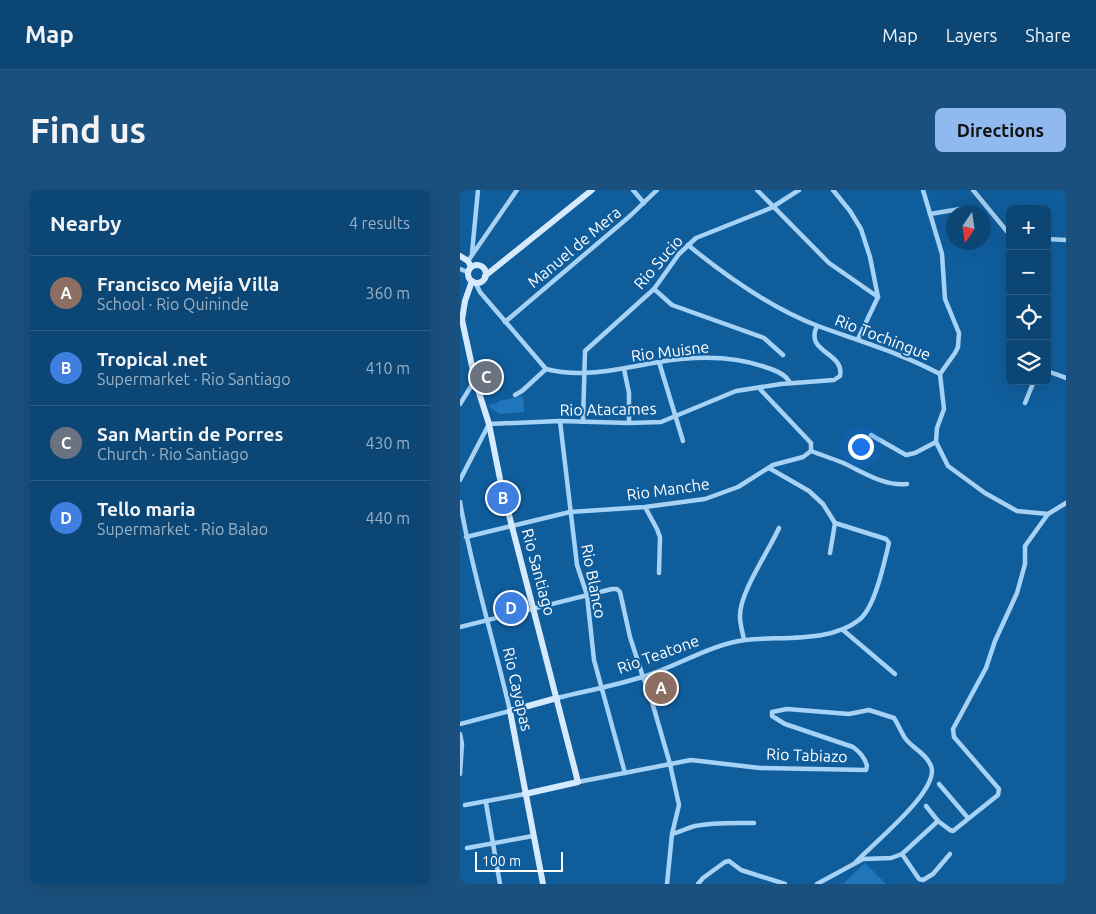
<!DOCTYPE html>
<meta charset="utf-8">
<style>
body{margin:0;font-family:Ubuntu,sans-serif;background:#1a507d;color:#f1f3f6}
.controls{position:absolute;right:15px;top:15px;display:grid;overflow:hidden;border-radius:8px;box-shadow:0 5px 20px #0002}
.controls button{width:45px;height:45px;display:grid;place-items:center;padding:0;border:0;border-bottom:1px solid #2c5e87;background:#0c4675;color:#f1f3f6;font:25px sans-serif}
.compass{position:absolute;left:486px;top:15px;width:45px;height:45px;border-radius:50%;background:#0c4675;box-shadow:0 5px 20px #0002;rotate:193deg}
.scale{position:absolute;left:15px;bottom:12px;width:88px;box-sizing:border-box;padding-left:5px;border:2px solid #fff;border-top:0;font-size:14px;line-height:18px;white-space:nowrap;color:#fff;-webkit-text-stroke:4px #105d9c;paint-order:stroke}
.you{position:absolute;left:400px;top:256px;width:18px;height:18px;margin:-12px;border:4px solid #fff;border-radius:50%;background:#1a73e8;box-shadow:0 0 0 8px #1a73e833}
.badge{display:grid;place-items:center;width:32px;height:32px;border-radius:50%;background:#90b9f0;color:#fff;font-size:16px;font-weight:700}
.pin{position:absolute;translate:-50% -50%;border:2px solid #fff;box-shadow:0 1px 5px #0006}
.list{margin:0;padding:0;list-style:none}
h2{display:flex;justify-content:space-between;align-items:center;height:65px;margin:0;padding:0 20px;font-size:21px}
h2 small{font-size:16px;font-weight:400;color:#9ab1c5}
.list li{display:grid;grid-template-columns:32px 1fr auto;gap:15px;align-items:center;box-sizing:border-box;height:75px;padding:0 20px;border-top:1px solid #2c5e87}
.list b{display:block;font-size:19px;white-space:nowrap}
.list p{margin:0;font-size:16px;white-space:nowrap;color:#9ab1c5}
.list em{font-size:16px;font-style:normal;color:#9ab1c5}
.icon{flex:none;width:28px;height:28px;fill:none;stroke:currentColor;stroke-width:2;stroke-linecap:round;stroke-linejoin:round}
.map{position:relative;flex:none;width:606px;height:694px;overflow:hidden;border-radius:8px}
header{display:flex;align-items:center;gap:30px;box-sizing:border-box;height:70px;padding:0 25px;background:#0c4675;border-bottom:1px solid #2c5e87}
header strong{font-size:24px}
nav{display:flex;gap:28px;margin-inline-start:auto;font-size:18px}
.intro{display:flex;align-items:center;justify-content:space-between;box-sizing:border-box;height:120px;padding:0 30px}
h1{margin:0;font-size:35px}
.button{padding:12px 22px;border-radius:8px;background:#90b9f0;color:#111;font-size:18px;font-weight:700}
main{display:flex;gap:30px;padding:0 30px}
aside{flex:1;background:#0c4675;border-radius:8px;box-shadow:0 5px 20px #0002}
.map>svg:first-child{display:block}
.green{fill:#1f76ba}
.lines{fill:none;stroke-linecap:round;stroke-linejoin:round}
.street{stroke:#a5d2f5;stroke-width:4.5}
.secondary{stroke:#d5ebfd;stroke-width:6}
.labels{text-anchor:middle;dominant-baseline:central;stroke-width:4;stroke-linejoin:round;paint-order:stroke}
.street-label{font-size:16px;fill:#fff;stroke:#105d9c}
</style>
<header>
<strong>Map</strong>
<nav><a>Map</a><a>Layers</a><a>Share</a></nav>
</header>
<div class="intro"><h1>Find us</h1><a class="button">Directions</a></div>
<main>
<aside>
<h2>Nearby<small>4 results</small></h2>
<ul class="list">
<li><span class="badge" style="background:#8d6e63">A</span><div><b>Francisco Mejía Villa</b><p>School · Rio Quininde</p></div><em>360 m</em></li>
<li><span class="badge" style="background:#3f7fe0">B</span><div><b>Tropical .net</b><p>Supermarket · Rio Santiago</p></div><em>410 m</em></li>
<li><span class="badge" style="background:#6b7280">C</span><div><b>San Martin de Porres</b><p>Church · Rio Santiago</p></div><em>430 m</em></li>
<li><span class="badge" style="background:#3f7fe0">D</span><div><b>Tello maria</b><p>Supermarket · Rio Balao</p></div><em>440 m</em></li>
</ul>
</aside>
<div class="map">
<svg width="606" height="694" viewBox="0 0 606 694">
<rect width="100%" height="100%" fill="#105d9c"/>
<g class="green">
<path d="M63,206L64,222L40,224L30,218L29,215L37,213L39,211Z"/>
<path d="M405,673L426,694H383Z"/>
</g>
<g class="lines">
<g class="street">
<path d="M173,0L184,13"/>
<path d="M297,0L369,73L418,107"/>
<path d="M373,0L390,21L401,39L410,67L418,107L398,149"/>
<path d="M463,0L482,64L485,109L499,143L498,157L495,163L480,184"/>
<path d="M513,0L550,45"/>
<path d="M470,24L506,18"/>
<path d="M587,49L606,50"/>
<path d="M228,55C267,87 311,118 358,136C399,151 441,163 480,184L484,219L477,238L476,252L488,276L525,303L557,321L588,324"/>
<path d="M12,63L18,0"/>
<path d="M8,71L57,0"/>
<path d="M0,79L8,82"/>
<path d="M15,92L20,102L86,179C124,189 161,178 199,172C235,166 271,165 305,177C315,180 326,184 330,193"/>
<path d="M194,99L212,115L304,148L323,165"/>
<path d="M45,132L170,26L197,0"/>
<path d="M199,172L223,251"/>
<path d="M164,179L169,203V233"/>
<path d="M587,181L606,188"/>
<path d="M55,205L62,201L86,179"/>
<path d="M565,213L574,191"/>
<path d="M0,214L15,190"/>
<path d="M100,231L117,375L127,405L134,470L165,583"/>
<path d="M123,232L125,161L194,99L219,64L236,48L311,18L339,0"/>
<path d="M411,245L446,265L455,263L476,252"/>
<path d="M351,261C361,265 371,268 381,272C402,281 424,297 447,294"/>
<path d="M0,290L29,234L100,231L169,233L201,232L276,201L321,194L374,190L380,186C385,162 344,163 357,136"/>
<path d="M0,312C12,382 34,451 50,521L0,534"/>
<path d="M185,317L197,339L200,347L199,383"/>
<path d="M6,347L110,322L185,317L245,309L278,297L313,275L343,267L351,261V253L299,198"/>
<path d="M370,363L375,333"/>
<path d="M0,437L152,399H157L160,402L170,447L183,487L190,505L210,574L219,615L212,644L207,694"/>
<path d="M383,440L435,484"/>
<path d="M284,450C283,443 280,435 280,427C279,403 309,361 319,338"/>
<path d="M97,508C125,501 154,496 182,487C217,477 248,455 285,450C320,446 370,453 399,430C415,418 424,373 429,353L426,349L375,333L363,314L349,301L309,278"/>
<path d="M0,544L2,554L0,584"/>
<path d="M118,592L231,570L300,578L406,580L407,576C405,568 400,562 393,557L325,534L312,526V522L327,519L389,524L409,520L434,528C438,534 441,542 445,548C453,559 466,563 471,576C481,600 411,655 396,672"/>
<path d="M479,594L508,628"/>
<path d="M26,613L40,694"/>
<path d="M5,615L65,604"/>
<path d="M466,616L478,631"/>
<path d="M212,644C220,642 227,638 235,636C254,632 274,633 294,633"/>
<path d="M7,658L73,646"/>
<path d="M442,664L459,689L463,690L473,684L490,664"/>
<path d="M238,694L243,688L265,672L269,671L281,680L325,694"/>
<path d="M357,694L403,669L431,668L442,664L478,631L490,640L493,641L538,605L539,599L494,547L493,539L526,478L535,451L557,403L565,374V356L588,324L606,313"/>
</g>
<g class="secondary">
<path d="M0,66L8,71L11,77"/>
<circle cx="17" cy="84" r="9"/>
<path d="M25,86L132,0"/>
<path d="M12,91L5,111L2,130L15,190L29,234L41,294L118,592L65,604"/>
<path d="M83,694L50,521L97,508"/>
</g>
</g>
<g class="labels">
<g class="street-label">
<text transform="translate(114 57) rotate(-40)">Manuel de Mera</text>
<text transform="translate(198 72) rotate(-49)">Rio Sucio</text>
<text transform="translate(423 147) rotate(21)">Rio Tochingue</text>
<text transform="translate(210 161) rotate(-7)">Rio Muisne</text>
<text transform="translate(148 219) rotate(-1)">Rio Atacames</text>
<text transform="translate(208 299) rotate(-8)">Rio Manche</text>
<text transform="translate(79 382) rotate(75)">Rio Santiago</text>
<text transform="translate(134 391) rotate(79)">Rio Blanco</text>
<text transform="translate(198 464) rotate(-20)">Rio Teatone</text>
<text transform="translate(58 499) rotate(77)">Rio Cayapas</text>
<text transform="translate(347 565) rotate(2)">Rio Tabiazo</text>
</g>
</g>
</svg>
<div class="controls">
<button>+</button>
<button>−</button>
<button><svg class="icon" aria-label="locate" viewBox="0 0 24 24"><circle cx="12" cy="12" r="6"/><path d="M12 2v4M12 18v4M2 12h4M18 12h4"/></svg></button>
<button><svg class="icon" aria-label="layers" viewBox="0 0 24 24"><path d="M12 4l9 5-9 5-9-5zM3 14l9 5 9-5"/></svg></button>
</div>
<svg class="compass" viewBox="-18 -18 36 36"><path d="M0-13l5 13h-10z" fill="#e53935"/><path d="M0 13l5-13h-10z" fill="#9ab1c5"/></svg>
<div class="scale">100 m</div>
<div class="you"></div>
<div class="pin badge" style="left:201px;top:498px;background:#8d6e63">A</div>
<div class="pin badge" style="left:43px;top:308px;background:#3f7fe0">B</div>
<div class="pin badge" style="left:26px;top:187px;background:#6b7280">C</div>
<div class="pin badge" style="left:51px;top:418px;background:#3f7fe0">D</div>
</div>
</main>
